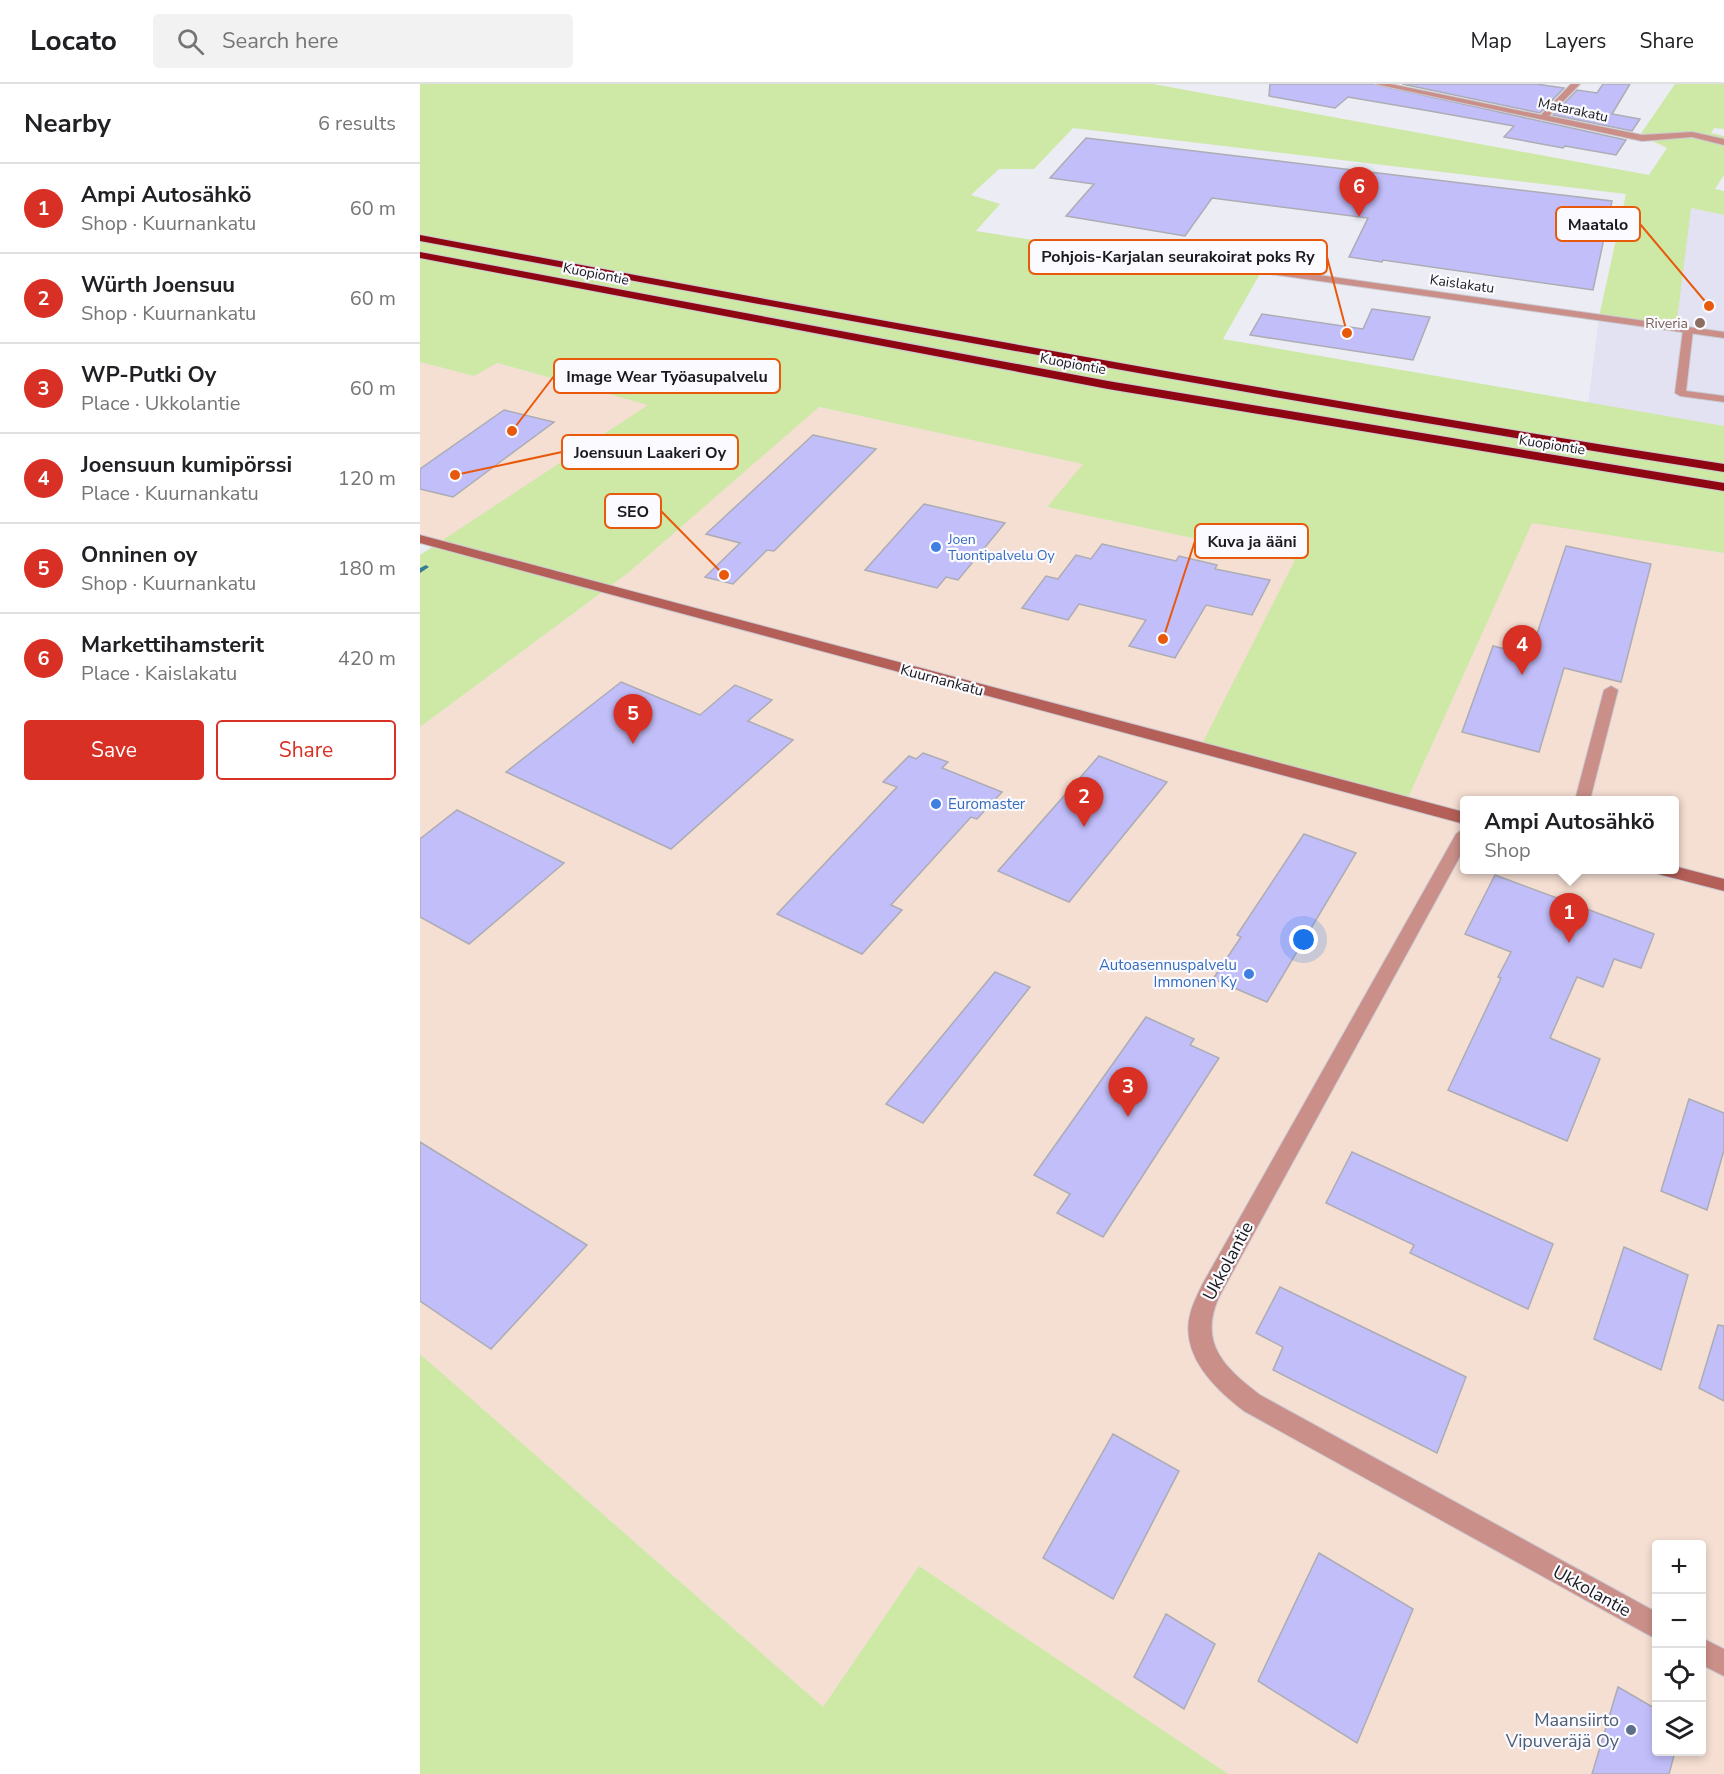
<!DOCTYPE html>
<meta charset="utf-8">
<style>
body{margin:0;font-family:"Nunito Sans",sans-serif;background:#f2f2f2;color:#202124}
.controls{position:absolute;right:18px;bottom:18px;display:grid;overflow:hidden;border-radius:6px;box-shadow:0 3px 9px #0003}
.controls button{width:54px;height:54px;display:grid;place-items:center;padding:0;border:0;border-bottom:2px solid #e0e0e0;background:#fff;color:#202124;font:30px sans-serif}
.you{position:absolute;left:884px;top:856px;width:21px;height:21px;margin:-15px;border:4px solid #fff;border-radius:50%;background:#1a73e8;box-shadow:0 0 0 9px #1a73e833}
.badge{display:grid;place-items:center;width:39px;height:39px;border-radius:50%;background:#d93025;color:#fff;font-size:20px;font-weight:700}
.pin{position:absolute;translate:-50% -50px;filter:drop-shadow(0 2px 3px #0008)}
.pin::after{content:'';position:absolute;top:32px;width:21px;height:18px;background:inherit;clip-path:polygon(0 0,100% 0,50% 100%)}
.popup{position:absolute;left:1040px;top:712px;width:219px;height:78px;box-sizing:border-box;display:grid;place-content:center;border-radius:6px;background:#fff;filter:drop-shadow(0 2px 4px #0005);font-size:20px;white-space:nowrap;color:#757577}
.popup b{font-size:22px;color:#202124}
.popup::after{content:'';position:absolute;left:50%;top:100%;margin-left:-12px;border:12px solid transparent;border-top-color:#fff}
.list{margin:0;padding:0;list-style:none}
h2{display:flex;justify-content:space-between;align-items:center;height:78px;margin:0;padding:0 24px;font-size:26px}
h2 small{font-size:20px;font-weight:400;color:#757577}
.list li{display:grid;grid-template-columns:39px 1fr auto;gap:18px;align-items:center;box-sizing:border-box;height:90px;padding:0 24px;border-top:2px solid #e0e0e0}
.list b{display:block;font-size:22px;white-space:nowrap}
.list p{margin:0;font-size:20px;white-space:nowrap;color:#757577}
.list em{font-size:20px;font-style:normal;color:#757577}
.actions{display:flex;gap:12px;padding:18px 24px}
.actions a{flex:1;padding:14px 0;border:2px solid #d93025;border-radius:6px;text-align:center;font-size:21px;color:#d93025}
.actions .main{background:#d93025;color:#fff}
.icon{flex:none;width:33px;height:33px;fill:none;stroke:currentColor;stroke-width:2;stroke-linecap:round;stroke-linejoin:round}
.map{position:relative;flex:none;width:1304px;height:1690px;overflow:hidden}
header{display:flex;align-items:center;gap:36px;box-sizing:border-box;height:84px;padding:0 30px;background:#fff;border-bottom:2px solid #e0e0e0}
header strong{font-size:28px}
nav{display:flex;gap:33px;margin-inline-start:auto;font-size:21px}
.search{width:420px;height:54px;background:#f2f2f2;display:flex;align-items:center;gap:15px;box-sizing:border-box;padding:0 21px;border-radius:6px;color:#757577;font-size:22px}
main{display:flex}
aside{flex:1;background:#fff}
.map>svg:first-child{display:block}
.commercial{fill:#f5ded2;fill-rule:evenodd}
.built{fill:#e3e2f2}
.green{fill:#cee8a5}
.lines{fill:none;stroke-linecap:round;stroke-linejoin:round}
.stream{fill:#367d95;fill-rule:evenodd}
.building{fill:#c2befa;stroke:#acacb4;stroke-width:1.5}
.lane-casing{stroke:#cacad2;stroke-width:2}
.street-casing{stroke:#cacad2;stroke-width:2}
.secondary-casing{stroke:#cacad2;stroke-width:2}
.highway-casing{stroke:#cacad2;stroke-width:2}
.lane{fill:#ca8f89;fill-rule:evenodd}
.street{fill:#ca8f89;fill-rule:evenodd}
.secondary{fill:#b45f58;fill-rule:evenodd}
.highway{fill:#8f0613;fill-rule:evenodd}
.education-dot{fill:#8d6e63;stroke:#fafaff;stroke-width:2}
.shop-dot{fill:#3f7fe0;stroke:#fafaff;stroke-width:2}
.service-dot{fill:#5c6f8a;stroke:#fafaff;stroke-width:2}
.labels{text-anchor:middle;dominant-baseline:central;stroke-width:4.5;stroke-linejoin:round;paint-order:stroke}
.far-street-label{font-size:14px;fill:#1a1a1d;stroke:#fafaff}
.far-education-label{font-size:14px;fill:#785e54;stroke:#fafaff;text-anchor:end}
.far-shop-label{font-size:14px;fill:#366cbe;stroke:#fafaff;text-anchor:start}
.street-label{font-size:15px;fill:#1a1a1d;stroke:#fafaff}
.shop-label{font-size:15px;fill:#366cbe;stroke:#fafaff;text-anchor:start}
.near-street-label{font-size:18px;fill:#1a1a1d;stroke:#fafaff}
.near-service-label{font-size:18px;fill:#4e5e75;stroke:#fafaff;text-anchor:end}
.leader{fill:none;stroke:#e8590c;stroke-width:2}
.callout-dot{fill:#e8590c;stroke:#fafaff;stroke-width:2}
.callout{fill:#fafaff;stroke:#e8590c;stroke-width:2}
.callout-label{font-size:16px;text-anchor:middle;font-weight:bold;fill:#1a1a1d}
</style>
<header>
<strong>Locato</strong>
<div class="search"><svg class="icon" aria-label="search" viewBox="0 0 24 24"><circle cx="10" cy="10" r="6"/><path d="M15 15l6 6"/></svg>Search here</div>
<nav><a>Map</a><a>Layers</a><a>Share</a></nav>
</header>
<main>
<aside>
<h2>Nearby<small>6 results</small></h2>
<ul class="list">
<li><span class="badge">1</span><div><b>Ampi Autosähkö</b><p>Shop · Kuurnankatu</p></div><em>60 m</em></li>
<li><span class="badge">2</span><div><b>Würth Joensuu</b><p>Shop · Kuurnankatu</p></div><em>60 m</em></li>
<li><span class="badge">3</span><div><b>WP-Putki Oy</b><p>Place · Ukkolantie</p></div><em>60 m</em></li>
<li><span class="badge">4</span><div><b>Joensuun kumipörssi</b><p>Place · Kuurnankatu</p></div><em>120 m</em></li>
<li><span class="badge">5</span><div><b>Onninen oy</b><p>Shop · Kuurnankatu</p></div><em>180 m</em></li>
<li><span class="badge">6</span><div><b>Markettihamsterit</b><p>Place · Kaislakatu</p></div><em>420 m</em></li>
</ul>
<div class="actions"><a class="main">Save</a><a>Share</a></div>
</aside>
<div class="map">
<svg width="1304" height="1690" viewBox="0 0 1304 1690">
<rect width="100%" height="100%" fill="#ececf4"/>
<g class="commercial">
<path d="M0,278L54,292L76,279L229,321L14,462L0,458Z"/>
<path d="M398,323L664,380L627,423L876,476L782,662L987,716L1112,438L1304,469V1690H808L499,1482L403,1623L0,1270V643L208,489ZM1044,716H1254V786H1044ZM1236,1460H1282V1668H1236Z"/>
</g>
<path class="built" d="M1271,124L1304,131V342L1168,320L1179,233Z"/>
<g class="green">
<path d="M0,0H733L1229,91L1247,64L1220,51L1255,0H1304V45L1294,44L1291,49L1304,52V91L1295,105L1304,107V131L1271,124L1256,244L1179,233L1206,110L653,44L614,85H579L551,111L580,120L556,147L720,173L841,188L803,255L1304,342V469L1112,439L987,716L781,662L875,476L627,423L663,380L399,323L208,489L0,643V471L228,321L77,279L54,292L0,278Z"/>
<path d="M0,1270L403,1623L499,1482L808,1690H0Z"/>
</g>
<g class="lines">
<path class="stream" d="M6,481L9,483L0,489V484Z"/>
</g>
<g class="building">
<path d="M850,0H953L1206,56L1196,71L1145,62L1143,64L1084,53L1094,42L1004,26L928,13L915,24L849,12Z"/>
<path d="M982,0H1116L1144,4L1120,29Z"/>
<path d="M1183,0H1210L1192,30L1220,35L1212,47L1133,31L1157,6L1177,9Z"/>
<path d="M666,54L1091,105L1192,117L1173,206L963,176L962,178L929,173L948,134L792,114L765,152L646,132L674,100L630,94Z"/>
<path d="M952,225L1010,233L993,276L830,251L842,230L943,245Z"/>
<path d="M84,326L134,338L33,413L0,405V385Z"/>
<path d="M393,351L456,365L354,467L347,466L313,500L285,493L320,459L286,450Z"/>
<path d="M504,420L585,439L538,496L526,493L517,504L445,486Z"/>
<path d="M682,460L756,477L759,472L797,481L795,485L850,496L832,531L786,521L755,574L709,562L726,536L659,520L648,536L602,524L626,492L638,495L656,471L671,475Z"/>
<path d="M1146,462L1231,480L1201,598L1144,584L1119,668L1042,648L1073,562L1110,571Z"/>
<path d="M201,598L280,631L315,601L352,616L328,637L373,656L251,765L86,688Z"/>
<path d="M503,669L528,678L522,684L582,708L557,735L551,733L471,821L482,826L442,870L357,830L477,703L463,698L489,672L496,675Z"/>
<path d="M679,672L747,698L649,818L578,787Z"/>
<path d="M37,726L144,779L49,860L0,833V755Z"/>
<path d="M884,750L936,769L847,918L793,895L821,853L817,851Z"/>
<path d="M1075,791L1234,850L1221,884L1194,875L1183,903L1157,893L1130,954L1180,975L1147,1057L1028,1006L1081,894L1078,893L1091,868L1045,850Z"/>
<path d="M575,888L610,903L503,1039L466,1020Z"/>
<path d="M726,933L774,955L770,961L799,974L683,1153L637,1129L650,1110L614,1091Z"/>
<path d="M1269,1015L1304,1029V1066L1287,1126L1241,1107Z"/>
<path d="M0,1058L167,1161L71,1265L0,1217Z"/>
<path d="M932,1068L1133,1160L1108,1225L990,1169L994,1161L906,1119Z"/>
<path d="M1204,1163L1268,1191L1241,1286L1174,1255Z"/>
<path d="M860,1203L1046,1293L1017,1369L853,1286L863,1263L836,1249Z"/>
<path d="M1298,1241L1304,1242V1317L1279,1304Z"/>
<path d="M693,1350L759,1387L693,1515L623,1474Z"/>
<path d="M899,1469L993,1525L937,1659L838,1597Z"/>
<path d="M746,1530L795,1560L764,1625L714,1593Z"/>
<path d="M1198,1603L1236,1625V1668H1255L1249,1690H1172Z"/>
</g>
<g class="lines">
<g class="lane-casing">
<g id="lane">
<path d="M1268,243L1273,246L1266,307L1304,312V318L1260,312L1255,309L1263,246Z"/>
<path d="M1191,602L1198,606L1170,716H1155L1184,606Z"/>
</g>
</g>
<g class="street-casing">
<g id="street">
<path d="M955,0H971L1121,31L1151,0H1160L1129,32L1222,51L1272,48L1304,55V61L1272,53L1222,57Z"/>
<path d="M777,174L1304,248V254L773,179V175Z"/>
<path d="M1044,744V765L799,1213C778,1260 805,1284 840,1311L1236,1528V1555L824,1327C795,1305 760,1271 770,1231C772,1221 778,1210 782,1201L1036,750Z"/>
<path d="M1282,1554L1304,1565V1592L1282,1581Z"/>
</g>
</g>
<g class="secondary-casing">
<g id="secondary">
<path d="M0,451L1044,728V740L0,459Z"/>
<path d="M1254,782L1304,795V807L1238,790L1235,786H1254Z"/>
</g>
</g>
<g class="highway-casing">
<g id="highway">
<path d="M0,151C434,232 868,312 1304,380V388C868,319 434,238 0,157Z"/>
<path d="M0,168L688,297L1304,399V407L688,305L0,174Z"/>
</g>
</g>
<use href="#lane" class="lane"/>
<use href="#street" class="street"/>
<use href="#secondary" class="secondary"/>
<use href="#highway" class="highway"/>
</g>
<circle class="education-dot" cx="1280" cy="239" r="6"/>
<g class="shop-dot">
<circle cx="516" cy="463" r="6"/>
<circle cx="516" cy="720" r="6"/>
<circle cx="829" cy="890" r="6"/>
</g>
<circle class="service-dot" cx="1211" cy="1646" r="6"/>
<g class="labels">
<g class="far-street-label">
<text transform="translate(1153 26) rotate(12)">Matarakatu</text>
<text transform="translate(176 190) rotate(11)">Kuopiontie</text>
<text transform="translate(1042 200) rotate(8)">Kaislakatu</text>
<text transform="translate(653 280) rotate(10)">Kuopiontie</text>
<text transform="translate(1132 361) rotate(9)">Kuopiontie</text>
</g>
<g class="far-education-label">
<text x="1268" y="239">Riveria</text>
</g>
<g class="far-shop-label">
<text x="528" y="455">Joen<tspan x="528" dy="16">Tuontipalvelu Oy</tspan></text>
</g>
<g class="street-label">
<text transform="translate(522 596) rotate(15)">Kuurnankatu</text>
</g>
<g class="shop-label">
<text x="528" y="720">Euromaster</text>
<text x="817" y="881" text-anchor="end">Autoasennuspalvelu<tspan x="817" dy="17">Immonen Ky</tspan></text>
</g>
<g class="near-street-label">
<text transform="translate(808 1177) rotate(-62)">Ukkolantie</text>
<text transform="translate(1172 1507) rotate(29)">Ukkolantie</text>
</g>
<g class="near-service-label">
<text x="1199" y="1636">Maansiirto<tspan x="1199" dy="21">Vipuveräjä Oy</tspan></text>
</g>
</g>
<path class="leader" d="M1289 222L1220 140M927 249L907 173M92 347L134 292M35 391L142 368M304 491L241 427M743 555L775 457"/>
<g class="callout-dot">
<circle cx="1289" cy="222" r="6"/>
<circle cx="927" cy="249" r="6"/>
<circle cx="92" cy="347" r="6"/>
<circle cx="35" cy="391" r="6"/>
<circle cx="304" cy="491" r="6"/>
<circle cx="743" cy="555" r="6"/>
</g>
<g class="callout">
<rect x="1136" y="123" width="84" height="34" rx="6"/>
<rect x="609" y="156" width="298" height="34" rx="6"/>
<rect x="134" y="275" width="226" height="34" rx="6"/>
<rect x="142" y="351" width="176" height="34" rx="6"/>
<rect x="185" y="410" width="56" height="34" rx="6"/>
<rect x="775" y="440" width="113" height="34" rx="6"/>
</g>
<g class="callout-label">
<text x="1178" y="146">Maatalo</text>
<text x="758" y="178">Pohjois-Karjalan seurakoirat poks Ry</text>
<text x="247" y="298">Image Wear Työasupalvelu</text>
<text x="230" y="374">Joensuun Laakeri Oy</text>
<text x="213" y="433">SEO</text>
<text x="832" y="463">Kuva ja ääni</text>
</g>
</svg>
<div class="controls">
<button>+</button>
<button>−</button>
<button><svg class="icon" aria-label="locate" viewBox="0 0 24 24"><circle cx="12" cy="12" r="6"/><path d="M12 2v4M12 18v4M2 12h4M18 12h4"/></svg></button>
<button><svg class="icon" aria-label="layers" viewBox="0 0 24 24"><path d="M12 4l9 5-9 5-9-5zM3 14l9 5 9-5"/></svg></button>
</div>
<div class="you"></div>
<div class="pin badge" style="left:1149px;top:859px">1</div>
<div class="popup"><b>Ampi Autosähkö</b>Shop</div>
<div class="pin badge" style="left:664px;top:743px">2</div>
<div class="pin badge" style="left:708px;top:1033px">3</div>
<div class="pin badge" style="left:1102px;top:591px">4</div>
<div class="pin badge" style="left:213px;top:660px">5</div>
<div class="pin badge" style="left:939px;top:133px">6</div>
</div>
</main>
